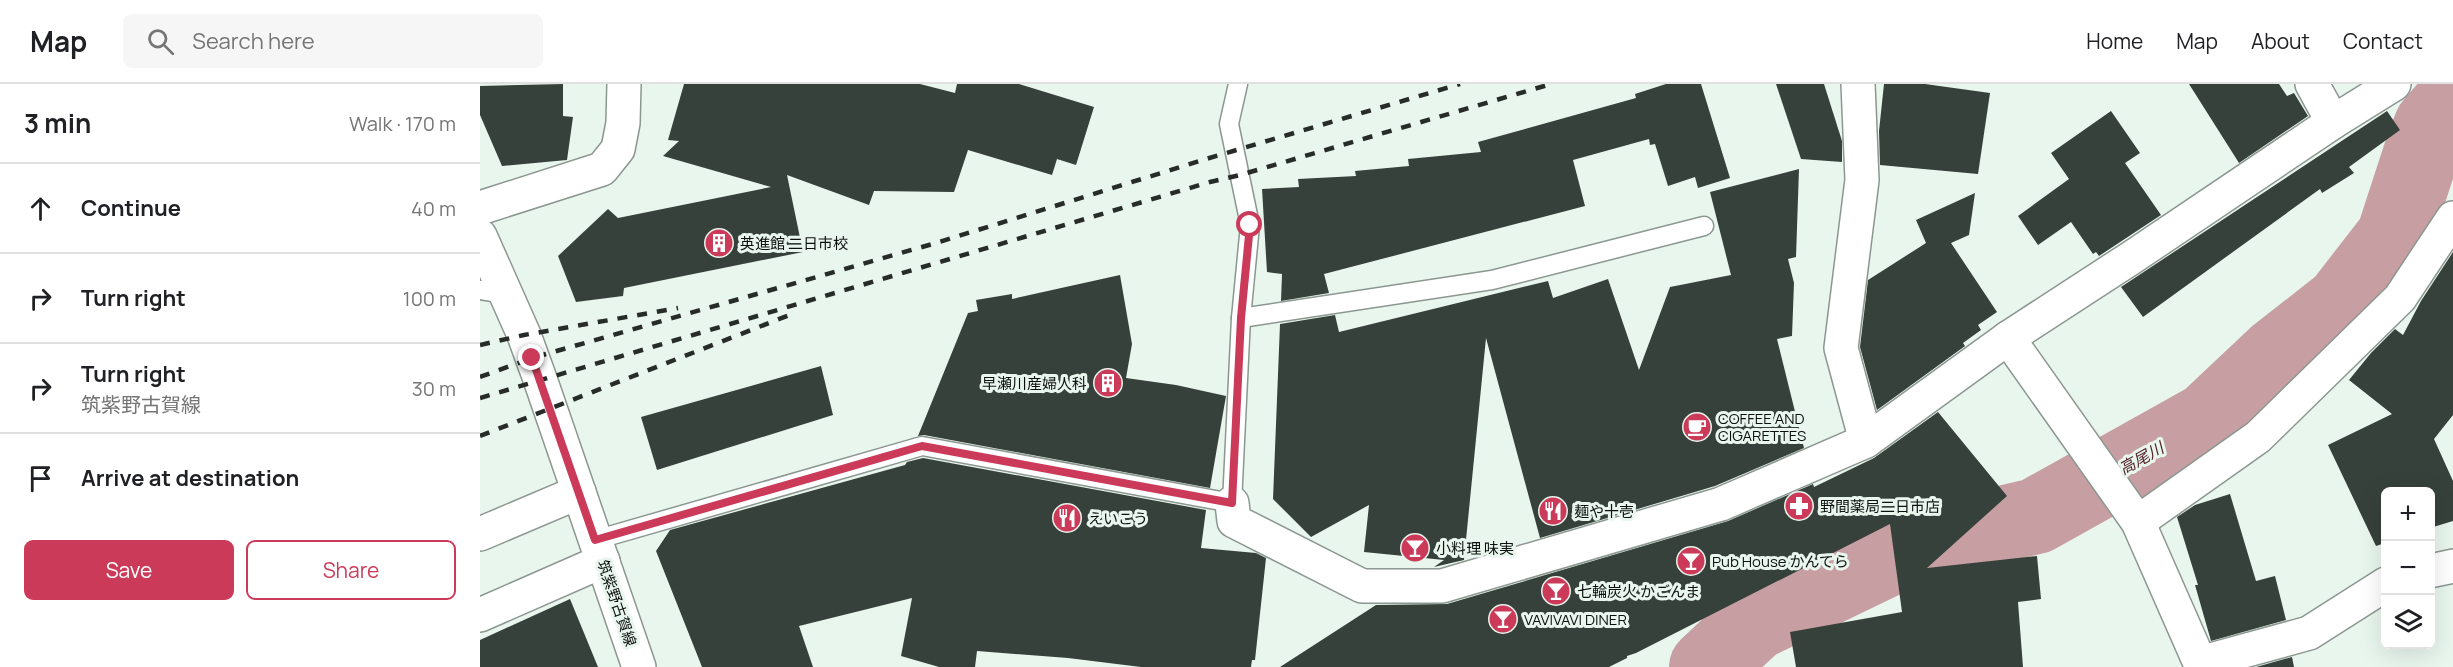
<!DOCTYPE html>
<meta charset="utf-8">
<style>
body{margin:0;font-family:Manrope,"Noto Sans JP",sans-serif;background:#f6f6f6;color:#202124}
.controls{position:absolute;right:18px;bottom:18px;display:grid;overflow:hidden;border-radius:9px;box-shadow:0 6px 24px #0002}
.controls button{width:54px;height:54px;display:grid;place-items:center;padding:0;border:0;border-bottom:2px solid #e0e0e0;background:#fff;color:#202124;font:30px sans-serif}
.stop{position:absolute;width:18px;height:18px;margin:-14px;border:4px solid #cb3b59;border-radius:50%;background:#fff}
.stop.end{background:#cb3b59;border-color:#fff;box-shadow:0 2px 6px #0008}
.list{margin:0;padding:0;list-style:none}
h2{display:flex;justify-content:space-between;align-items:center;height:78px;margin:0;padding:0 24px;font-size:26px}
h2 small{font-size:20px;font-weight:400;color:#757577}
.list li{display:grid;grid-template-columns:39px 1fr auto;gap:18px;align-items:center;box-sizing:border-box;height:90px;padding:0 24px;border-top:2px solid #e0e0e0}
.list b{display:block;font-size:22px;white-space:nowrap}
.list p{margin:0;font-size:20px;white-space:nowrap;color:#757577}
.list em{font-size:20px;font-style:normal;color:#757577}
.actions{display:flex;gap:12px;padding:18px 24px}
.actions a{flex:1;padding:14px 0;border:2px solid #cb3b59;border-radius:9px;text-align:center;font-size:21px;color:#cb3b59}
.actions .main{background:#cb3b59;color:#fff}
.icon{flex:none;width:33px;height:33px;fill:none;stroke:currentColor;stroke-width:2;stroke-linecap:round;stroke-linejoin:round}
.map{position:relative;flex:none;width:1973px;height:583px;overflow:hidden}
header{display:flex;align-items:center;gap:36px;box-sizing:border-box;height:84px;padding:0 30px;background:#fff;border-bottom:2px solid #e0e0e0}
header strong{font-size:28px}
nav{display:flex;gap:33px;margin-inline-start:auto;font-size:21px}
.search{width:420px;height:54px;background:#f6f6f6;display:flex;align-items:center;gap:15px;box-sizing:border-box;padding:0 21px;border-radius:9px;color:#757577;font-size:22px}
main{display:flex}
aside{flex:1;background:#fff}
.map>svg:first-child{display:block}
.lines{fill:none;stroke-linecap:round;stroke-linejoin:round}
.river{stroke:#c79fa2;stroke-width:76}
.building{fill:#37413b}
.service-casing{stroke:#8b9790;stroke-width:21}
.minor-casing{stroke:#8b9790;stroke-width:36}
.primary-casing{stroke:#8b9790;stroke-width:36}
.service{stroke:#fff;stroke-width:18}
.minor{stroke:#fff;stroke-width:33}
.primary{stroke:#fff;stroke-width:33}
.rail{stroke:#272c29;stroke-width:4.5;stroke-dasharray:10 10;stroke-linecap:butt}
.route{stroke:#cb3b59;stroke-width:8}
.labels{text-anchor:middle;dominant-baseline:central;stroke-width:6;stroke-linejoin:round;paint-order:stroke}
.poi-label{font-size:15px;fill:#0c100e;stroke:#e9f6ee;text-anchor:start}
.street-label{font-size:15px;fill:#0c100e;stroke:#e9f6ee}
.water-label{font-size:16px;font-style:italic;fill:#531f27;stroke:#e9f6ee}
</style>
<header>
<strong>Map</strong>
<div class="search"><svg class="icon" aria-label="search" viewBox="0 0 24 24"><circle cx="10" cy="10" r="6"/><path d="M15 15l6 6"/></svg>Search here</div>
<nav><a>Home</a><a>Map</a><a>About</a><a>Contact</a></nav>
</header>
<main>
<aside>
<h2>3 min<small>Walk · 170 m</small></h2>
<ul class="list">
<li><svg class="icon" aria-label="ahead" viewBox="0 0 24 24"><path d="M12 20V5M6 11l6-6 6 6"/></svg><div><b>Continue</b></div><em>40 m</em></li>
<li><svg class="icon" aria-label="right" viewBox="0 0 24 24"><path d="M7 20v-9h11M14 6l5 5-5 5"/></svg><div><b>Turn right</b></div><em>100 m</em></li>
<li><svg class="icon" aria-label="right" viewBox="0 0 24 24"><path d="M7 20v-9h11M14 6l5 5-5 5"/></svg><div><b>Turn right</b><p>筑紫野古賀線</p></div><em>30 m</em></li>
<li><svg class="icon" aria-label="arrive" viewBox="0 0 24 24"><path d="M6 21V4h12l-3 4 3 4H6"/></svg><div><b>Arrive at destination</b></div></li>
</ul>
<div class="actions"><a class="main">Save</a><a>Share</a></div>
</aside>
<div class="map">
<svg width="1973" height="583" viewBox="0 0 1973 583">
<rect width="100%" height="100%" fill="#e9f6ee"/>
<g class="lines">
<path class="river" d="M1227,583L1274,539L1439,459L1556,432L1728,336L1797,271L1862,220L1914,153L1945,58L1952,41L1973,17"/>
</g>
<g class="building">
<path d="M83,0V32L93,33L87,76L22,82L0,31V2Z"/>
<path d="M204,0H440L475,9L477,0H539L614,23L596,81L577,75L572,91L488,66L474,108L394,107L389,121L307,91L323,168L144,204L143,212L96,218L78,172L128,125L138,134L291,103L183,72L199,57L188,56Z"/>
<path d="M1186,0H1221L1250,94L1218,104L1215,93L1188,102L1175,60L1170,61L1169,55L1093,76L1105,122L844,190L849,209L801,217L802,190L787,188L782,105L819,103L818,95L876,92L875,87L929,82L928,75L1001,68L998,58L1156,14L1155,10Z"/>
<path d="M1296,0H1344L1362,57V78L1321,75Z"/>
<path d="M1404,0H1445L1510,9L1498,90L1400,81L1399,47Z"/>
<path d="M1709,0H1799L1807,12L1814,9L1828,32L1759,79Z"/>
<path d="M1631,27L1660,69L1645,79L1681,131L1619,172L1616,168L1613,170L1591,138L1558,161L1538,132L1589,95L1571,69Z"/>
<path d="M1907,27L1920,46L1869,83L1874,89L1842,109L1840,105L1663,233L1641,203Z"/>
<path d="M1319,85L1316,173L1308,175L1314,199L1312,252L1297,255L1324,364L1235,402L1060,454L1006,254L984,476L954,483L964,476L884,468L889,421L831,453L793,415L800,240L855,231L859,248L1068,197L1073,214L1128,195L1159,286L1190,203L1251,191L1230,108Z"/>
<path d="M1495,109L1489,151L1471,159L1517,228L1498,241L1501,246L1483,259L1485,262L1397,326L1380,263L1388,196L1446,159L1436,136Z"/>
<path d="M1973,168V331L1954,355L1973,397V437L1950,444V408H1905V459L1896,462L1848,361L1912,330L1869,296L1891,269L1915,245L1923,251L1941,217Z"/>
<path d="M640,191L652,260L646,294L696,301L746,312L730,404L444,351L438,352L488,229L498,227L496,216L532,210V215Z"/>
<path d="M341,282L353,331L177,386L161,333Z"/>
<path d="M1458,328L1527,412L1447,484L1557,472L1561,515L1538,518L1543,583H1316L1310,548L1422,528L1410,440L1156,569L1147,572V574L1129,583H800L896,521L967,520L1248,437L1333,400L1334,403L1394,374Z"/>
<path d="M443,374L726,426L721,464L776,469L786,474L775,576H772L771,583H661L588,574L497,567L495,583H459L421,572L432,514L319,542L333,583H222L176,467L190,446L425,381L427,378Z"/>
<path d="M1750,410L1776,497L1795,492L1806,536L1731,557L1715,501H1718L1697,433L1715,421Z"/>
<path d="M90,515L118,583H0V556Z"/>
<path d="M1812,573L1814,583H1776Z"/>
</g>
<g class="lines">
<g class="service-casing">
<g id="service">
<path d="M0,206L24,210"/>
<path d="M761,234L1012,196L1224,142"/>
<path d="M115,456L442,362L752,419L761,234L770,141L749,40L758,0"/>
</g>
</g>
<g class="minor-casing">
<g id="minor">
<path d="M1378,0L1382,96L1361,264L1386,357"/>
<path d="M1832,0L1853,38"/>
<path d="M0,124L122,85L138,65L143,39L144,0"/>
<path d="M1528,254L1658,438L1720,579L1829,549L1906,500"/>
<path d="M752,419L754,437L882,502H962L1241,420L1386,357L1528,254L1651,174L1853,38L1914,0"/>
<path d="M1658,438L1778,353L1920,214L1973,134"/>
<path d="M0,450L99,408"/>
<path d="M1950,487L1973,482"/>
<path d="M0,531L123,477"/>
</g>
</g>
<g class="primary-casing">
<path id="primary" d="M0,152L44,251L60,295L159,583"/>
</g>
<use href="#service" class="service"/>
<use href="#minor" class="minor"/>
<use href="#primary" class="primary"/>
<g class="rail">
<path d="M0,261L44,251L198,224"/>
<path d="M0,293L52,274L456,159L726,75L980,0"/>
<path d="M0,314L730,98L760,91L1071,0"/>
<path d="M0,352L312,230"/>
</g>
</g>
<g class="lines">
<path class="route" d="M52,274L115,456L442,362L752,419L761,234L770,141"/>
</g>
<defs>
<g id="building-disc" transform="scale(1.5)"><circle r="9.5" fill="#cb3b59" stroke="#e9f6ee"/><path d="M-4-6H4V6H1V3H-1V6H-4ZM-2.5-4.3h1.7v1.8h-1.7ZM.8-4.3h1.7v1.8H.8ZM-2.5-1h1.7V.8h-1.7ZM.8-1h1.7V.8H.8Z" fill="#fff"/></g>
<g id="cafe-disc" transform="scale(1.5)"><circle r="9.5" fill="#cb3b59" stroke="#e9f6ee"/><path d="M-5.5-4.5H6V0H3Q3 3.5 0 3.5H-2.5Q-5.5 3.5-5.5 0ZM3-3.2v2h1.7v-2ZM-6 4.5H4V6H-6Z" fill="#fff"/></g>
<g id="pharmacy-disc" transform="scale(1.5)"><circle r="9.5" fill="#cb3b59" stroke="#e9f6ee"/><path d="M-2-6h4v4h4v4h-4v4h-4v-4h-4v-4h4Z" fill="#fff"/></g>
<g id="restaurant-disc" transform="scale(1.5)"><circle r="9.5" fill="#cb3b59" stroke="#e9f6ee"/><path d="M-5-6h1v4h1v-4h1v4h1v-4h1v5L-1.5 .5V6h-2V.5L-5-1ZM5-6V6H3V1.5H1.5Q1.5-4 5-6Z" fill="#fff"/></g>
<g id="bar-disc" transform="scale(1.5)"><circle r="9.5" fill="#cb3b59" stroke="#e9f6ee"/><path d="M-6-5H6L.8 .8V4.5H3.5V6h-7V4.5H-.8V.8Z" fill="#fff"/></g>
</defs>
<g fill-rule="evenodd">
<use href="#building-disc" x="239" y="159"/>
<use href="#building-disc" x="628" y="299"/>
<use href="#cafe-disc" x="1217" y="343"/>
<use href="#pharmacy-disc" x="1319" y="422"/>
<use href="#restaurant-disc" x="1073" y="427"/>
<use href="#restaurant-disc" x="587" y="434"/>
<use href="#bar-disc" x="935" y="464"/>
<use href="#bar-disc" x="1211" y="477"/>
<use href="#bar-disc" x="1076" y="507"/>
<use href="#bar-disc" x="1023" y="535"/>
</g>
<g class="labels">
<g class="poi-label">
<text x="260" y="159">英進館 二日市校</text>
<text x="607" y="299" text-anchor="end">早瀬川産婦人科</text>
<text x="1238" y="334">COFFEE AND<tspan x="1238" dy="17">CIGARETTES</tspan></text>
<text x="1340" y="422">野間薬局二日市店</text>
<text x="1094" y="427">麺や十壱</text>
<text x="608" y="434">えいこう</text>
<text x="956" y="464">小料理 味実</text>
<text x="1232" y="477">Pub House かんてら</text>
<text x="1097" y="507">七輪炭火 かごんま</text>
<text x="1044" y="535">VAVIVAVI DINER</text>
</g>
<g class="street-label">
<text transform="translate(137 519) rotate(71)">筑紫野古賀線</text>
</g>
<g class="water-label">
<text transform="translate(1661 374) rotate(-29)">高尾川</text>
</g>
</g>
</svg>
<div class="controls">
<button>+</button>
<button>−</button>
<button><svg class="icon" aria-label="layers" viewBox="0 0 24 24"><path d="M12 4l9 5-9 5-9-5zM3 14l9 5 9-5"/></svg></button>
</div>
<div class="stop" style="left:770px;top:141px"></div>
<div class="stop end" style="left:52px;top:274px"></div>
</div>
</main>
